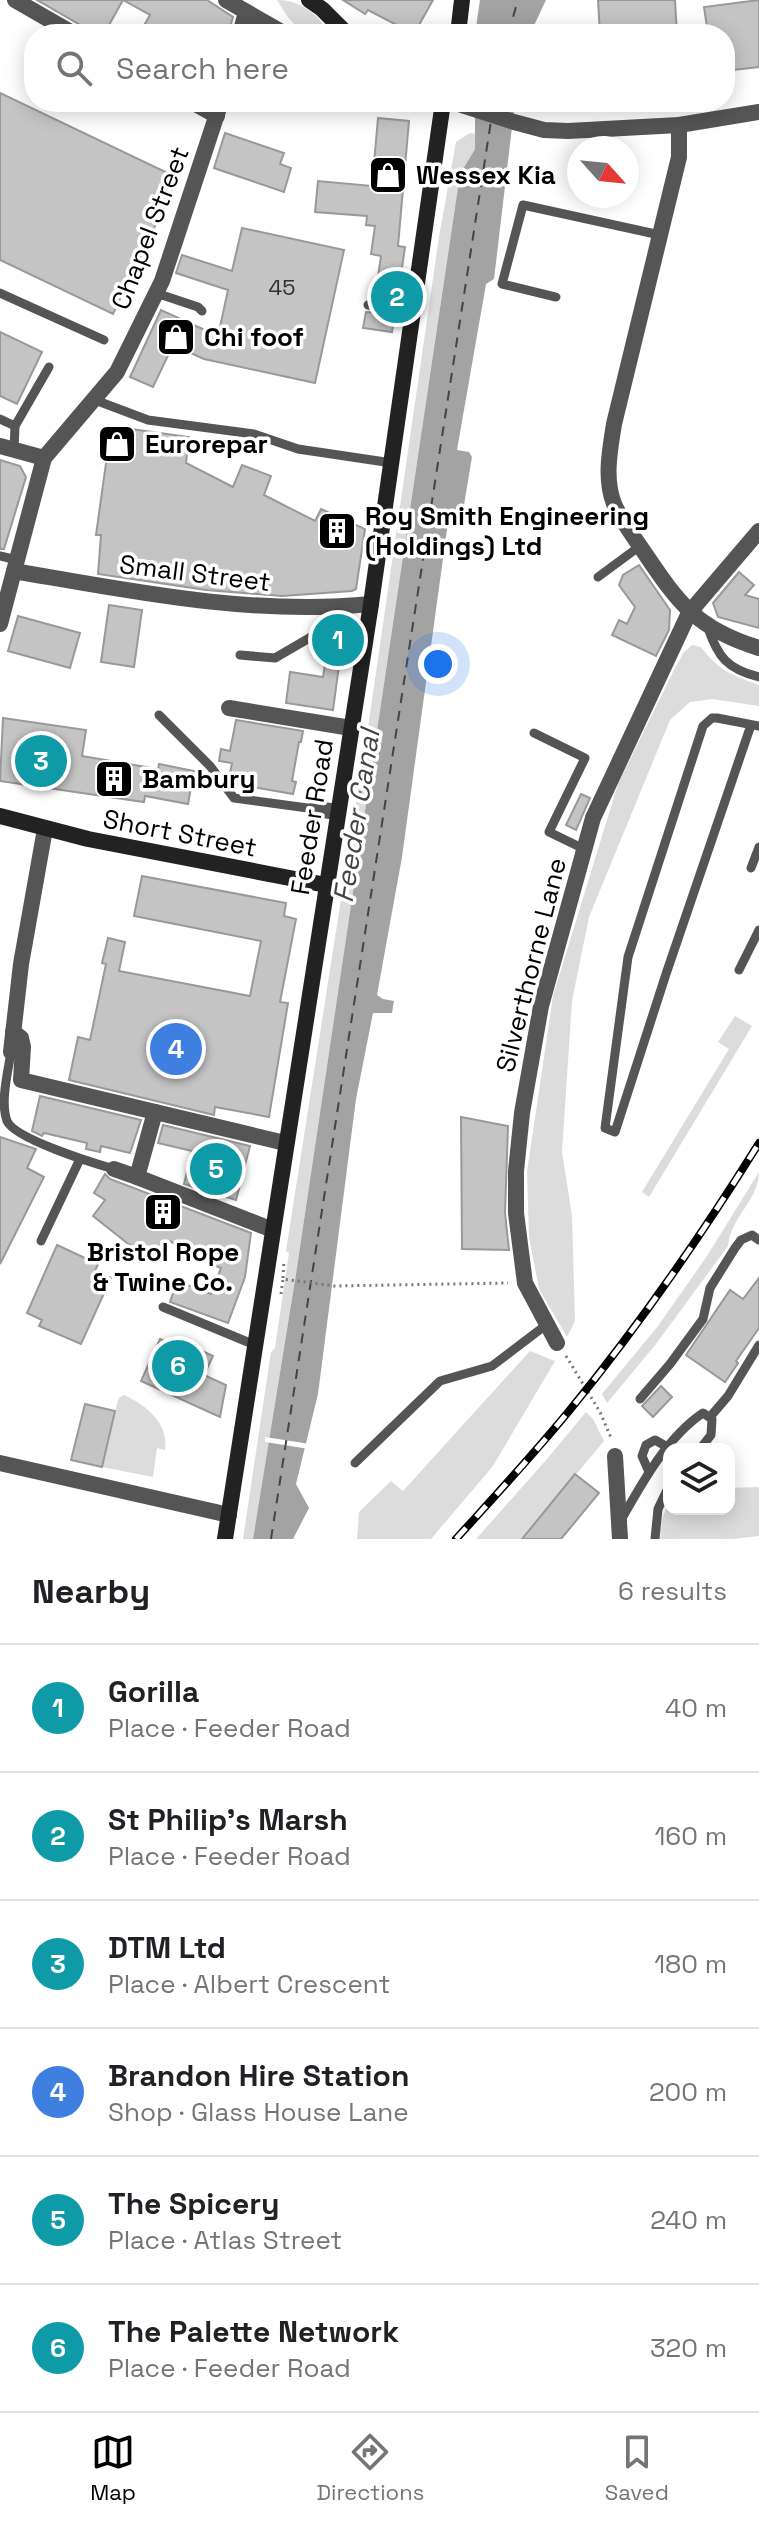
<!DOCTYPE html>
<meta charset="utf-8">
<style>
body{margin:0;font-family:"Space Grotesk",sans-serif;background:#f6f6f6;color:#202124}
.controls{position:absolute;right:24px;bottom:24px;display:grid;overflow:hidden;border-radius:16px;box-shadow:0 4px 20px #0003}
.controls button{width:72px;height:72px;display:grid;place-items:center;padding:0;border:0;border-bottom:2px solid #e0e0e0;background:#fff;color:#202124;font:40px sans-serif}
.compass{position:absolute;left:567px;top:136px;width:72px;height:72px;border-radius:50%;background:#fff;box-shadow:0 4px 20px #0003;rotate:117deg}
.you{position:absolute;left:438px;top:664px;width:28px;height:28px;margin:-20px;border:6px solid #fff;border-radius:50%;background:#1a73e8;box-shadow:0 0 0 12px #1a73e833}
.badge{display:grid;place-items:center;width:52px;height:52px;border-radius:50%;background:#000;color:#fff;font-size:26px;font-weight:700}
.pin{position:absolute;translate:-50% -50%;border:4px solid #fff;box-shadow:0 2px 8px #0006}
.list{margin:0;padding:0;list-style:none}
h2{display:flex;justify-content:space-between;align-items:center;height:104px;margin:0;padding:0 32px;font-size:34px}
h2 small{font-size:26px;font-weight:400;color:#757577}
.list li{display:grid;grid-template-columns:52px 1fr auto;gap:24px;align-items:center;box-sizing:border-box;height:128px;padding:0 32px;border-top:2px solid #e0e0e0}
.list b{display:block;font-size:30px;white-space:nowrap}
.list p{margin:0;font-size:26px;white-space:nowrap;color:#757577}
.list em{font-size:26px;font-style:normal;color:#757577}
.icon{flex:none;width:44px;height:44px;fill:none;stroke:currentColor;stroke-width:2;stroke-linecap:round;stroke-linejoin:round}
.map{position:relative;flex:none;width:759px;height:1539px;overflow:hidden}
.search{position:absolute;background:#fff;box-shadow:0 4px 20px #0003;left:24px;right:24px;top:24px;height:88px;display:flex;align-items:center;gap:20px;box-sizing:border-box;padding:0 28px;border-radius:32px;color:#757577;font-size:30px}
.sheet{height:872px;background:#fff}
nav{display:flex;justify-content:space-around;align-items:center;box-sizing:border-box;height:112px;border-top:2px solid #e0e0e0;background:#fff;font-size:22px;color:#757577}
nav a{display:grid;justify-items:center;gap:4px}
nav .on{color:#000}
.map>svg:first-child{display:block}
.green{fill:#dcdcdc}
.water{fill:#a3a3a3}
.pier{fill:#fff}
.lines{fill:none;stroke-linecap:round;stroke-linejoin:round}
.ferry{stroke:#444;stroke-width:2;stroke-dasharray:10 8;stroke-linecap:butt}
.building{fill:#c4c4c4;stroke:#999;stroke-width:2}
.path{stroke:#777;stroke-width:3;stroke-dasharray:2 4;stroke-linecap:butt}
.lane{stroke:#555;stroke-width:9}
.street{stroke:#555;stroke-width:16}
.secondary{stroke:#222;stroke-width:16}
.rail-casing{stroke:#000;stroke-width:8}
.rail{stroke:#fff;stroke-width:5;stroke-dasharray:15;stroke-linecap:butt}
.labels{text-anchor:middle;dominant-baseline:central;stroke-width:7;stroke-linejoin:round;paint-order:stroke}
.number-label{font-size:22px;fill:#313131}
.poi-label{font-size:26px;font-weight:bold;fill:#000;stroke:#fff;text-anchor:start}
.street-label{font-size:26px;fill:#000;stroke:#fff}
.water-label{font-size:28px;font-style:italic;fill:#444;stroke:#fff}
</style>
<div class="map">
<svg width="759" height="1539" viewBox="0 0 759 1539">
<rect width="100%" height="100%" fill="#fff"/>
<g class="green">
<path d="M277,0C299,0 319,13 328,34C299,34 291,24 277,0Z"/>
<path d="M470,133L476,134L475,149L460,174L296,1274L253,1539H243L271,1352L275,1348L289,1253L286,1251L370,714L439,237L456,142Z"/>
<path d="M692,645L701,647C717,669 733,676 759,685V706L712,699L690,702L670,720L589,917L572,1001L562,1152L572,1216L575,1321L567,1337L539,1289L529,1237L527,1172L553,996L618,784L674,670L684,652Z"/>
<path d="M735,1016L752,1026L649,1197L642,1192L729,1049L718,1042Z"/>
<path d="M759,1172C759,1200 730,1218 728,1246L656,1344L607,1403L602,1394L658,1326L707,1256Z"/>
<path d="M530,1351L555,1361L493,1466L431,1539H357L359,1512L391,1481L403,1491Z"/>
<path d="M124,1395C146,1405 169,1423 165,1450L157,1448L153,1477L102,1467L117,1404L119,1398Z"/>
<path d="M586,1412L593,1419L604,1441L522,1539H476L547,1459Z"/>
<path d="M759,1487V1536L733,1539H660L662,1519L669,1500V1509H729V1488Z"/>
</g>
<g class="water">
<path d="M480,0H546L530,34H475Z"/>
<path d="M475,102H515L494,279L486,284L457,450L469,452L472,457L462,517L449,515L402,857L377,995L383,999L394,1001L392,1013H373L356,1099L318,1394L296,1484L309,1508L293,1539H253L296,1274L460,174L475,149Z"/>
</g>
<path class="pier" d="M265,1437L310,1444L309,1449L265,1442Z"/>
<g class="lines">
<g class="ferry">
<path d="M508,34L518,0"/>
<path d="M271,1539L491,121"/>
</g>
</g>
<g class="building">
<path d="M37,0H207L233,17L228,34H139L150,15L123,0L104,34H96Z"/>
<path d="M343,0H433L414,34L368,10L365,14Z"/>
<path d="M598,0H675L677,34H600Z"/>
<path d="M759,0V67L725,71V34H708L704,7Z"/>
<path d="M0,93L178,178L113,314L0,260Z"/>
<path d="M378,118L409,121L398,246L405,247L397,302L389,308L390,313L394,316L392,332L363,328L366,312L380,313L385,308L383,300L375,298L381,256L371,254L375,226L366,225L367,216L315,212L318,181L372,186Z"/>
<path d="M225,133L284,153L280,164L291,168L284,192L214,168Z"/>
<path d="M242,228L344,250L315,383L204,359L173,345L153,387L130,377L161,310L218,336L228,290L176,273L182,255L232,271Z"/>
<path d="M0,332L42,352L17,404L0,396Z"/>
<path d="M117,427L189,437L186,463L233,487L242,465L271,476L264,495L315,521L321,509L365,529L356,589L352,591L282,596L206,590L98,574L101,535H96L107,456H114Z"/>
<path d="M0,460L20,466L26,477L4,549H0Z"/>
<path d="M639,565L670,610L669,630L656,656L612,635L619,620L627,624L635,607L619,585L623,575Z"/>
<path d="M739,572L754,585L745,595L759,599V628L718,617L713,603Z"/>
<path d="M109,605L142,610L134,667L101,662Z"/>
<path d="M18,616L80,633L70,668L8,651Z"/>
<path d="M330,635L343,636L333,710L286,703L290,672L323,677Z"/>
<path d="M3,718L86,730L82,756L158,769L159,764L194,771L188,804L145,796L144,802L0,781Z"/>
<path d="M236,720L303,731L301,742H299L292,781L296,782L293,794L235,784L236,774L230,773L232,763L219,761L221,749L230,751Z"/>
<path d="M581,794L590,798L576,830L566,825Z"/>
<path d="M142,876L286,903L284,916L296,919L280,1002L288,1003L269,1117L215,1107L214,1115L69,1080L78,1037L90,1040L106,964L102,963L108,938L125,942L119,971L250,996L261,941L134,916Z"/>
<path d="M40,1096L141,1120L130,1153L101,1146L100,1152L86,1149L87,1143L44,1133L42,1136L32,1131Z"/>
<path d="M461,1117L508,1126L505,1213L509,1250L462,1249Z"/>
<path d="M163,1125L250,1146L236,1200L184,1184L192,1151L158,1143Z"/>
<path d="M0,1137L36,1149L27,1168L44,1177L0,1264Z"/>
<path d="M105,1174L110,1179L251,1233L245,1277L228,1323L170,1302L177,1281L211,1294L221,1268L198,1259L170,1241L159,1261L127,1243L93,1216L105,1200L94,1193Z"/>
<path d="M57,1245L98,1264L95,1271L111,1278L81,1344L39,1326L42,1320L27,1313Z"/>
<path d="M759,1278V1328L736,1361L738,1363L725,1382L686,1355L730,1290L743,1299Z"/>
<path d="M160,1339L185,1350L187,1344L213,1356L204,1375L226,1385L220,1417L141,1381Z"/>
<path d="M661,1386L672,1397L653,1417L642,1406Z"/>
<path d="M85,1404L115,1411L102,1467L71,1460Z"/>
<path d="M575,1474L599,1493L561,1539H522Z"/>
</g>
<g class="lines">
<g class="path">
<path d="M360,793L366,753"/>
<path d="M283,1278L284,1260"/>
<path d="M281,1294L283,1279L334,1286L508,1283"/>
<path d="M566,1356L600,1412L612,1440"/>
</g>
<g class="lane">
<path d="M325,104V102"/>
<path d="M0,293L104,340"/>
<path d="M156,293L198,307L202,311"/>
<path d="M556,297L502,284L523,205L660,235"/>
<path d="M368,305L378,306"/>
<path d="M396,309L415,310"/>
<path d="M95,400L148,420L254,434L298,449L392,463"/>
<path d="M0,419L15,426"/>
<path d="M14,449L15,426L49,367"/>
<path d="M0,556L17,560"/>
<path d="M598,577L640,546"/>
<path d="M708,628C718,657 727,669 759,677"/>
<path d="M240,655L275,658L342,619L350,606"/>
<path d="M159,715L210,766L234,798L315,809"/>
<path d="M751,725L666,974L615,1132L605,1128L628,957L703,726L712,718H717L759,726"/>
<path d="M534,733L585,758L549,832L584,849"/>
<path d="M751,868L759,847"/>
<path d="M739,970L759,930"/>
<path d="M11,1052C8,1072 0,1102 7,1121C15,1139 93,1163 114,1169"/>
<path d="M41,1241L80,1159"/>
<path d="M163,1307L255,1345"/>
<path d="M640,1399L670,1364L703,1319L710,1288L735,1248L741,1240L752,1235L759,1240"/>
<path d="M710,1417L728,1396L759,1345"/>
<path d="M355,1463L440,1381L492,1366L546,1325"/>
<path d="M649,1472L642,1456L646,1445L655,1440L669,1448"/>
<path d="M621,1520C642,1483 667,1437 703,1413L712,1419L711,1435L700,1449"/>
<path d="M655,1539L658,1509L669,1486"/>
</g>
<g class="street">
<path d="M15,0L74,34"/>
<path d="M226,0L285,34"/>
<path d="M240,34L246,12"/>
<path d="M192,102L217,116"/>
<path d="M452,102L514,122L544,130L568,131L679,125L759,112"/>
<path d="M679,125V157L614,424C610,450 604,478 614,504C621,520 634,537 644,552C679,604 697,629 759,648"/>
<path d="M0,446L44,458"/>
<path d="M14,571C131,591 252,616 371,604"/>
<path d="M0,624L44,458L117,372L162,281L221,102"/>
<path d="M229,708L351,728"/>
<path d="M315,809L338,812"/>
<path d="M13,1032L21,1038L23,1047L21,1080L285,1143"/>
<path d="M11,1052L21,964L45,829"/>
<path d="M155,1112L137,1177L273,1230"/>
<path d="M114,1169L137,1177"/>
<path d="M557,1343L525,1283L516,1213V1171L522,1113L541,1006L593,818L689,613L759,531"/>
<path d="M615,1456L620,1539"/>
<path d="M0,1463L229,1515"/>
</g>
<g class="secondary">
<path d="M309,0L322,9L347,34"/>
<path d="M458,34L462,0"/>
<path d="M0,816L88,839L326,885"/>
<path d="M225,1539L371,604L443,102"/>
</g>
<g class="rail-casing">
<path id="rail" d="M456,1539C494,1497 533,1455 569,1411C638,1327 701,1236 759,1143"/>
</g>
<use href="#rail" class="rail"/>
</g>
<defs>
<g id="shop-square" transform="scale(2)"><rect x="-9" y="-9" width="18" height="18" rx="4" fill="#000" stroke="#fff"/><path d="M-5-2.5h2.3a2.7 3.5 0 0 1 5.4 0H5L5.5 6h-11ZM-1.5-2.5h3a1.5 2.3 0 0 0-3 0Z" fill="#fff"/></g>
<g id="building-square" transform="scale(2)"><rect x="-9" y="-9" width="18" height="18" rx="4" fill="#000" stroke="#fff"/><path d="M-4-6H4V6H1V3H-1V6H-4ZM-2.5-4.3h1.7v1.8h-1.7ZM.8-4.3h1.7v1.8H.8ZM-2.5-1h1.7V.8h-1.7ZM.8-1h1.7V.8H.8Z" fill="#fff"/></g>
</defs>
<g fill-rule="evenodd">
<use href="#shop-square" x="388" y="175"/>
<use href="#shop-square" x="176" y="337"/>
<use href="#shop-square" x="117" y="444"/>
<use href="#building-square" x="337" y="531"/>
<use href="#building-square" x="114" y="779"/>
<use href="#building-square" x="163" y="1212"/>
</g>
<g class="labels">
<g class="number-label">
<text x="282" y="287">45</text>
</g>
<g class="poi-label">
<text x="416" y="175">Wessex Kia</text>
<text x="204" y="337">Chi foof</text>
<text x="145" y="444">Eurorepar</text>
<text x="365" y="516">Roy Smith Engineering<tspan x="365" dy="30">(Holdings) Ltd</tspan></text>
<text x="142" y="779">Bambury</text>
<text x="163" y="1252" text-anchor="middle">Bristol Rope<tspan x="163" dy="30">&amp; Twine Co.</tspan></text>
</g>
<g class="street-label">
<text transform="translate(150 228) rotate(-69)">Chapel Street</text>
<text transform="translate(195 573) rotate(7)">Small Street</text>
<text transform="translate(312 817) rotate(-81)">Feeder Road</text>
<text transform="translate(180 833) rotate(11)">Short Street</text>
<text transform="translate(531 965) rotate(-76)">Silverthorne Lane</text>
</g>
<g class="water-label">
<text transform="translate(356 816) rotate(-81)">Feeder Canal</text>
</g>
</g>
</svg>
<div class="controls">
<button><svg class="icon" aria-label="layers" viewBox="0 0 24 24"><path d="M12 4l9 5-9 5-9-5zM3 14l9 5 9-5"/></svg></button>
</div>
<svg class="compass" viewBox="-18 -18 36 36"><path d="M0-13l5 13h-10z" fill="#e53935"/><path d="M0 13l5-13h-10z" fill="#757577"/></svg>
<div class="you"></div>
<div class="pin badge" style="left:338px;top:640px;background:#0f9aa8">1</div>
<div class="pin badge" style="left:397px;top:297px;background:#0f9aa8">2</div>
<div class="pin badge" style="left:41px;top:761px;background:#0f9aa8">3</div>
<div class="pin badge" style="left:176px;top:1049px;background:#3f7fe0">4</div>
<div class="pin badge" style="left:216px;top:1169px;background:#0f9aa8">5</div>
<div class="pin badge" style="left:178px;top:1366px;background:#0f9aa8">6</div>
<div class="search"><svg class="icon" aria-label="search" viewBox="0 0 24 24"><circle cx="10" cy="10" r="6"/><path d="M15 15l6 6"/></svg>Search here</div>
</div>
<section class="sheet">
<h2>Nearby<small>6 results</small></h2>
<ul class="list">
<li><span class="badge" style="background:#0f9aa8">1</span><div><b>Gorilla</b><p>Place · Feeder Road</p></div><em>40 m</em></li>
<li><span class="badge" style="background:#0f9aa8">2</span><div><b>St Philip's Marsh</b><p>Place · Feeder Road</p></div><em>160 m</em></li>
<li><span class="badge" style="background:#0f9aa8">3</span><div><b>DTM Ltd</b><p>Place · Albert Crescent</p></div><em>180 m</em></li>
<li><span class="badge" style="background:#3f7fe0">4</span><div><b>Brandon Hire Station</b><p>Shop · Glass House Lane</p></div><em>200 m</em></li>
<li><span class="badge" style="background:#0f9aa8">5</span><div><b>The Spicery</b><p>Place · Atlas Street</p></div><em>240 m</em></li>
<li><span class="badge" style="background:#0f9aa8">6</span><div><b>The Palette Network</b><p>Place · Feeder Road</p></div><em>320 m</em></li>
</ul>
</section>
<nav>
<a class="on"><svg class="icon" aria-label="map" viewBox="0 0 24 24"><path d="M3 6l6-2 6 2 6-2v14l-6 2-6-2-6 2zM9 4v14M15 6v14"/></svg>Map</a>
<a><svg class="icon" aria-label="directions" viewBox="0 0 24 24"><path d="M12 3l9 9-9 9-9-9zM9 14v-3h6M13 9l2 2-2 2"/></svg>Directions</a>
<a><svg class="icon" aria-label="saved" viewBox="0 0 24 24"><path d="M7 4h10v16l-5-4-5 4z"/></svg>Saved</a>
</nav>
